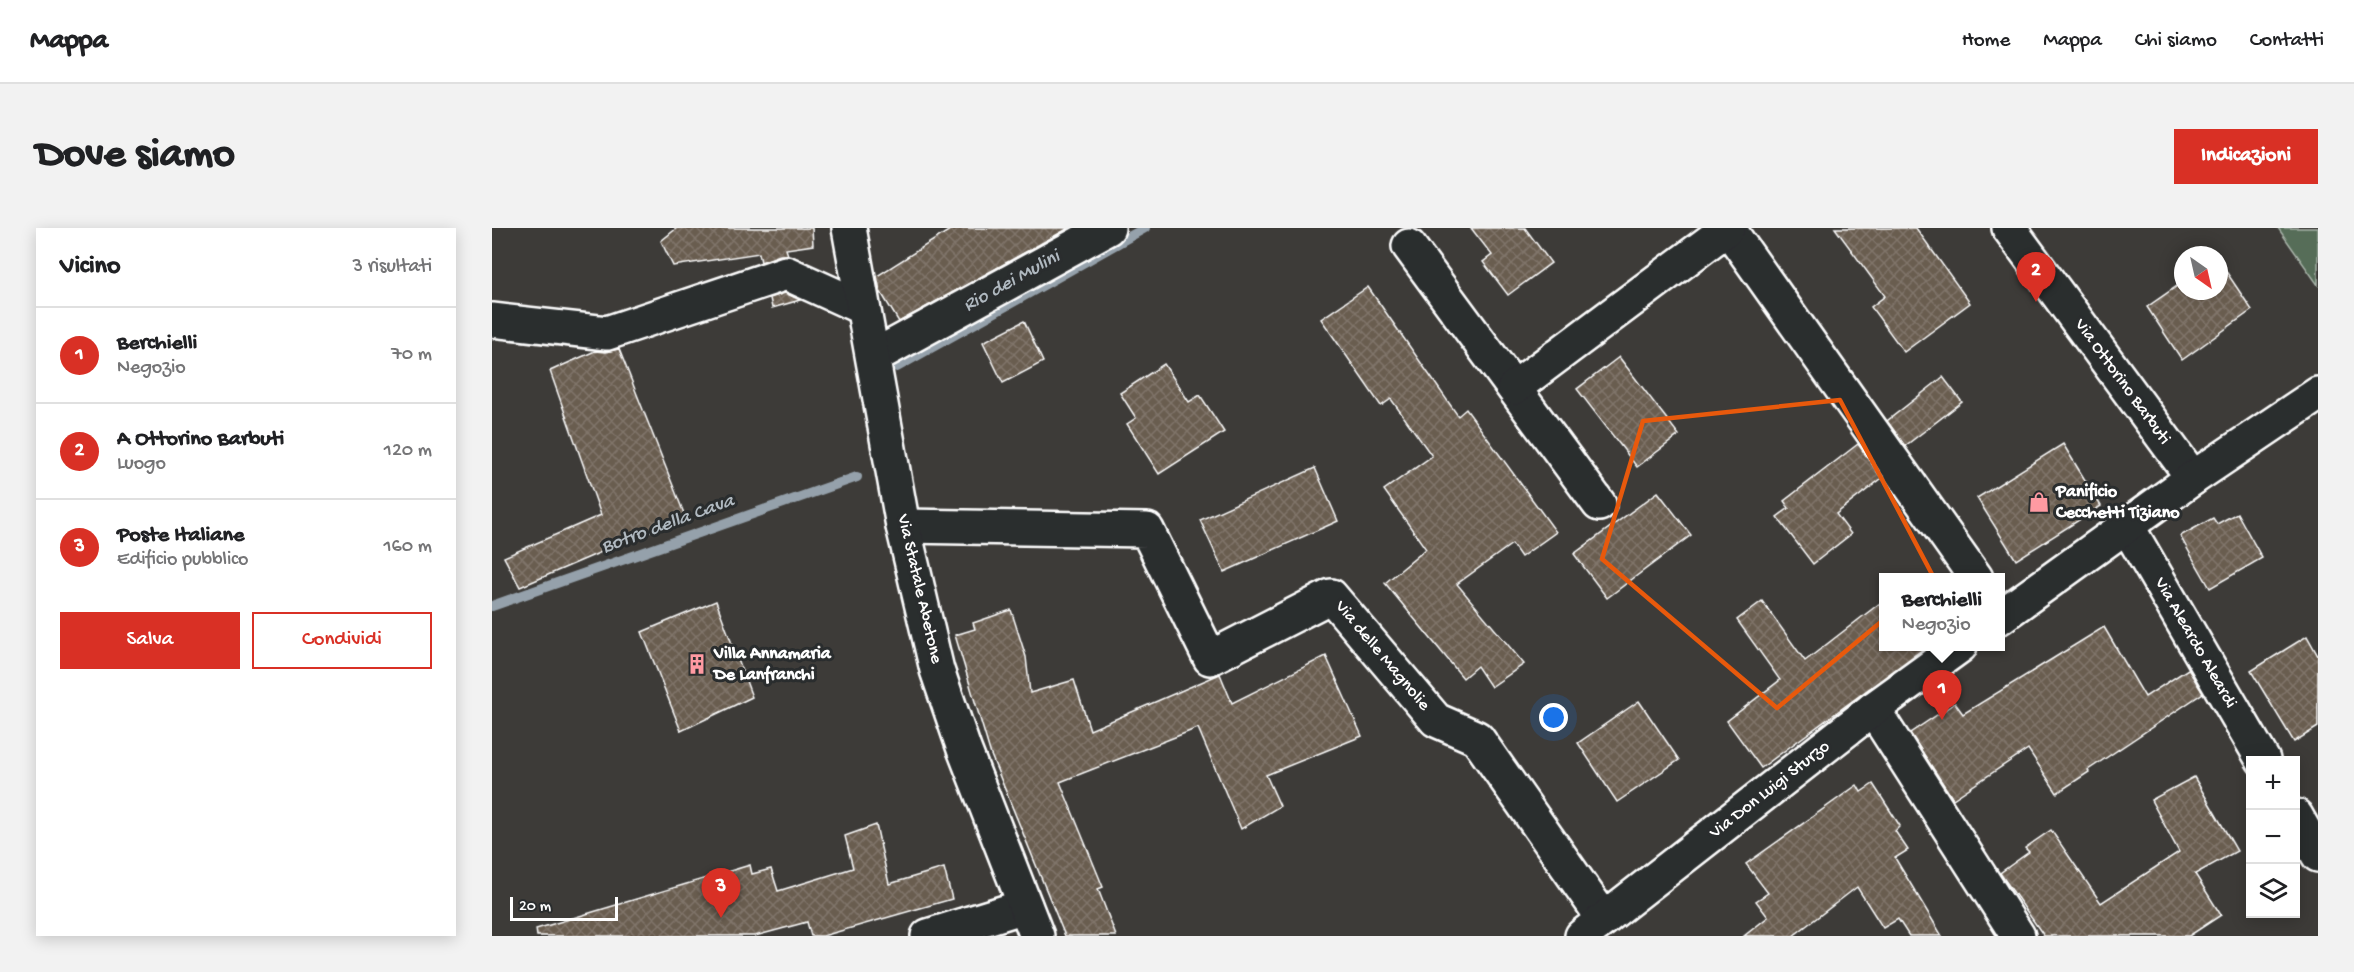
<!DOCTYPE html>
<html lang="it">
<meta charset="utf-8">
<style>
body{margin:0;font-family:"Gochi Hand",sans-serif;background:#f2f2f2;color:#202124}
.controls{position:absolute;right:18px;bottom:18px;display:grid;overflow:hidden;border-radius:0px;box-shadow:0 3px 15px #0003}
.controls button{width:54px;height:54px;display:grid;place-items:center;padding:0;border:0;border-bottom:2px solid #e0e0e0;background:#fff;color:#202124;font:30px sans-serif}
.compass{position:absolute;left:1682px;top:18px;width:54px;height:54px;border-radius:50%;background:#fff;box-shadow:0 3px 15px #0003;rotate:146deg}
.scale{position:absolute;left:18px;bottom:15px;width:108px;box-sizing:border-box;padding-left:6px;border:3px solid #fff;border-top:0;font-size:16px;line-height:21px;white-space:nowrap;color:#fff;-webkit-text-stroke:4px #2a2d2e;paint-order:stroke}
.you{position:absolute;left:1062px;top:490px;width:21px;height:21px;margin:-15px;border:4px solid #fff;border-radius:50%;background:#1a73e8;box-shadow:0 0 0 9px #1a73e833}
.badge{display:grid;place-items:center;width:39px;height:39px;border-radius:50%;background:#d93025;color:#fff;font-size:20px;font-weight:700}
.pin{position:absolute;translate:-50% -50px;filter:drop-shadow(0 2px 3px #0008)}
.pin::after{content:'';position:absolute;top:32px;width:21px;height:18px;background:inherit;clip-path:polygon(0 0,100% 0,50% 100%)}
.popup{position:absolute;left:1387px;top:345px;width:126px;height:78px;box-sizing:border-box;display:grid;place-content:center;border-radius:0px;background:#fff;filter:drop-shadow(0 2px 4px #0005);font-size:20px;white-space:nowrap;color:#757577}
.popup b{font-size:22px;color:#202124}
.popup::after{content:'';position:absolute;left:50%;top:100%;margin-left:-12px;border:12px solid transparent;border-top-color:#fff}
.list{margin:0;padding:0;list-style:none}
h2{display:flex;justify-content:space-between;align-items:center;height:78px;margin:0;padding:0 24px;font-size:26px}
h2 small{font-size:20px;font-weight:400;color:#757577}
.list li{display:grid;grid-template-columns:39px 1fr auto;gap:18px;align-items:center;box-sizing:border-box;height:96px;padding:0 24px;border-top:2px solid #e0e0e0}
.list b{display:block;font-size:22px;white-space:nowrap}
.list p{margin:0;font-size:20px;white-space:nowrap;color:#757577}
.list em{font-size:20px;font-style:normal;color:#757577}
.actions{display:flex;gap:12px;padding:18px 24px}
.actions a{flex:1;padding:14px 0;border:2px solid #d93025;border-radius:0px;text-align:center;font-size:21px;color:#d93025}
.actions .main{background:#d93025;color:#fff}
.icon{flex:none;width:33px;height:33px;fill:none;stroke:currentColor;stroke-width:2;stroke-linecap:round;stroke-linejoin:round}
.map{position:relative;flex:none;width:1826px;height:708px;overflow:hidden;border-radius:0px}
header{display:flex;align-items:center;gap:36px;box-sizing:border-box;height:84px;padding:0 30px;background:#fff;border-bottom:2px solid #e0e0e0}
header strong{font-size:28px}
nav{display:flex;gap:33px;margin-inline-start:auto;font-size:21px}
.intro{display:flex;align-items:center;justify-content:space-between;box-sizing:border-box;height:144px;padding:0 36px}
h1{margin:0;font-size:42px}
.button{padding:15px 27px;border-radius:0px;background:#d93025;color:#fff;font-size:21px;font-weight:700}
main{display:flex;gap:36px;padding:0 36px}
aside{flex:1;background:#fff;border-radius:0px;box-shadow:0 3px 15px #0003}
.map>svg:first-child{display:block}
.grass{fill:#576d58;stroke:#abb6ac;stroke-width:1.5}
.lines{fill:none;stroke-linecap:round;stroke-linejoin:round}
.stream{stroke:#95a1ab;stroke-width:10}
.building{fill:url(#building-cross-hatch);stroke:#fff;stroke-width:1.5}
.minor-casing{stroke:#fff;stroke-width:38}
.major-casing{stroke:#fff;stroke-width:38}
.minor{stroke:#2a2d2e;stroke-width:33}
.major{stroke:#2a2d2e;stroke-width:33}
.marked{fill:none;stroke:#e8590c;stroke-width:4.5;stroke-linejoin:round}
.labels{text-anchor:middle;dominant-baseline:central;stroke-width:6;stroke-linejoin:round;paint-order:stroke}
.street-label{font-size:18px;fill:#fff;stroke:#2a2d2e}
.poi-label{font-size:18px;font-weight:bold;fill:#fff;stroke:#2a2d2e;text-anchor:start}
.water-label{font-size:20px;font-style:italic;fill:#b0b9c0;stroke:#2a2d2e}
</style>
<header>
<strong>Mappa</strong>
<nav><a>Home</a><a>Mappa</a><a>Chi siamo</a><a>Contatti</a></nav>
</header>
<div class="intro"><h1>Dove siamo</h1><a class="button">Indicazioni</a></div>
<main>
<aside>
<h2>Vicino<small>3 risultati</small></h2>
<ul class="list">
<li><span class="badge">1</span><div><b>Berchielli</b><p>Negozio</p></div><em>70 m</em></li>
<li><span class="badge">2</span><div><b>A Ottorino Barbuti</b><p>Luogo</p></div><em>120 m</em></li>
<li><span class="badge">3</span><div><b>Poste Italiane</b><p>Edificio pubblico</p></div><em>160 m</em></li>
</ul>
<div class="actions"><a class="main">Salva</a><a>Condividi</a></div>
</aside>
<div class="map">
<svg width="1826" height="708" viewBox="0 0 1826 708">
<defs>
<pattern id="building-cross-hatch" width="8" height="8" patternUnits="userSpaceOnUse" patternTransform="scale(1.5)"><rect width="8" height="8" fill="#695d50"/><path d="M0 0l8 8M0 8l8-8" fill="none" stroke="#80756a"/></pattern>
</defs>
<rect width="100%" height="100%" fill="#3d3b38"/>
<filter id="ink" filterUnits="userSpaceOnUse"><feTurbulence type="fractalNoise" baseFrequency=".0167" numOctaves="2"/><feDisplacementMap in="SourceGraphic" scale="12" xChannelSelector="R" yChannelSelector="G"/><feConvolveMatrix kernelMatrix="1 2 1 2 8 2 1 2 1" color-interpolation-filters="sRGB"/></filter>
<g filter="url(#ink)">
<path class="grass" d="M1786,0H1826V57Z"/>
<g class="lines">
<g class="stream">
<path d="M405,139L653,0"/>
<path d="M0,378L365,249"/>
</g>
</g>
<g class="building">
<path d="M185,0H320L321,17L294,21L296,27H288L269,34L267,25L181,38L169,13Z"/>
<path d="M461,0H577L407,94L388,63L385,48Z"/>
<path d="M979,0H1033L1059,35L1016,67L991,34L1000,27Z"/>
<path d="M1343,0H1424L1478,75L1412,124L1379,79L1393,68Z"/>
<path d="M1727,33L1760,82L1690,132L1655,79L1691,54V63H1727Z"/>
<path d="M876,59L966,188L974,181L1064,304L1029,329L1020,316L965,356L1032,436L999,459L985,438L971,450L893,355L934,321L892,262L940,228L899,171L889,178L829,91Z"/>
<path d="M293,65L308,72L280,80L278,70Z"/>
<path d="M532,93L551,134L511,155L491,114Z"/>
<path d="M127,121L193,288L28,359L12,329L109,287L58,143L103,123L113,124Z"/>
<path d="M1127,129L1187,207L1145,239L1085,161Z"/>
<path d="M672,136L697,174L708,167L732,204L667,246L635,196L644,190L628,165Z"/>
<path d="M1451,149L1470,174L1413,218L1395,193Z"/>
<path d="M1366,216L1390,250L1344,286L1359,306L1321,336L1285,289L1297,280L1292,273Z"/>
<path d="M1571,216L1609,278L1524,332L1485,270Z"/>
<path d="M823,240L846,293L732,344L708,292Z"/>
<path d="M1166,264L1199,307L1115,370L1082,326Z"/>
<path d="M1745,285L1770,330L1718,360L1688,308L1721,290L1725,296Z"/>
<path d="M1392,372V418H1435L1269,540L1235,493L1288,452L1245,392L1270,373L1313,433Z"/>
<path d="M224,373L260,469L189,503L150,404Z"/>
<path d="M519,382L534,429L538,465L582,452L598,502L728,446L740,475L834,428L870,508L774,547L788,578L749,601L706,500L568,554L611,659L606,661L624,708H573L499,527L463,407L483,401L481,395Z"/>
<path d="M1612,399L1653,469L1696,441L1711,465L1596,542L1597,544L1565,565L1536,521L1461,571L1418,505L1463,475L1471,486Z"/>
<path d="M1815,408L1826,428V499L1802,514L1759,443Z"/>
<path d="M1147,473L1187,532L1125,574L1086,515Z"/>
<path d="M1702,549L1745,623L1703,646L1729,687L1697,708H1552L1508,645L1537,624L1533,620L1559,602L1609,675L1687,624L1659,572Z"/>
<path d="M1381,556L1408,598L1403,603L1416,622L1403,630L1450,708H1417L1406,691L1391,700L1365,659L1301,708H1252L1276,689L1264,673L1276,665L1254,636L1365,557L1369,564Z"/>
<path d="M384,597L397,656L452,640L460,671L331,708H319L315,694L263,708H45L44,701L258,637L260,646L279,641L286,663L361,640L353,608Z"/>
</g>
<g class="lines">
<g class="minor-casing">
<g id="minor">
<path d="M1236,0L1484,350"/>
<path d="M1517,0L1701,250"/>
<path d="M917,18L1107,276"/>
<path d="M0,92L115,105L294,45L371,80"/>
<path d="M381,129L616,0"/>
<path d="M1022,160L1236,0"/>
<path d="M411,298L655,302L718,430L839,368L944,492L985,510L1112,691"/>
<path d="M1635,298L1771,532"/>
<path d="M1508,389L1701,250L1826,166"/>
<path d="M1381,481L1526,708"/>
<path d="M1804,588L1826,627"/>
<path d="M436,708L533,678"/>
<path d="M1090,708L1381,481L1468,418"/>
</g>
</g>
<g class="major-casing">
<path id="major" d="M357,0L411,298L445,442L472,521L545,708"/>
</g>
<use href="#minor" class="minor"/>
<use href="#major" class="major"/>
</g>
</g>
<path class="marked" d="M1348,172L1442,350L1285,480L1110,331L1151,193Z"/>
<defs>
<g id="shop-bare" transform="scale(1.62)"><path d="M-5-2.5h2.3a2.7 3.5 0 0 1 5.4 0H5L5.5 6h-11ZM-1.5-2.5h3a1.5 2.3 0 0 0-3 0Z" fill="#ff9aa2" stroke="#2a2d2e" stroke-width="2.5" paint-order="stroke"/></g>
<g id="building-bare" transform="scale(1.62)"><path d="M-4-6H4V6H1V3H-1V6H-4ZM-2.5-4.3h1.7v1.8h-1.7ZM.8-4.3h1.7v1.8H.8ZM-2.5-1h1.7V.8h-1.7ZM.8-1h1.7V.8H.8Z" fill="#ff9aa2" stroke="#2a2d2e" stroke-width="2.5" paint-order="stroke"/></g>
</defs>
<g fill-rule="evenodd">
<use href="#shop-bare" x="1547" y="274"/>
<use href="#building-bare" x="205" y="436"/>
</g>
<g class="labels">
<g class="street-label">
<text transform="translate(1630 154) rotate(54)">Via Ottorino Barbuti</text>
<text transform="translate(427 361) rotate(77)">Via Statale Abetone</text>
<text transform="translate(1703 415) rotate(60)">Via Aleardo Aleardi</text>
<text transform="translate(890 428) rotate(50)">Via delle Magnolie</text>
<text transform="translate(1278 562) rotate(-38)">Via Don Luigi Sturzo</text>
</g>
<g class="poi-label">
<text x="1564" y="264">Panificio<tspan x="1564" dy="21">Cecchetti Tiziano</tspan></text>
<text x="222" y="426">Villa Annamaria<tspan x="222" dy="21">De Lanfranchi</tspan></text>
</g>
<g class="water-label">
<text transform="translate(520 54) rotate(-29)">Rio dei Mulini</text>
<text transform="translate(176 297) rotate(-20)">Botro della Cava</text>
</g>
</g>
</svg>
<div class="controls">
<button>+</button>
<button>−</button>
<button><svg class="icon" aria-label="layers" viewBox="0 0 24 24"><path d="M12 4l9 5-9 5-9-5zM3 14l9 5 9-5"/></svg></button>
</div>
<svg class="compass" viewBox="-18 -18 36 36"><path d="M0-13l5 13h-10z" fill="#e53935"/><path d="M0 13l5-13h-10z" fill="#757577"/></svg>
<div class="scale">20 m</div>
<div class="you"></div>
<div class="pin badge" style="left:1450px;top:492px">1</div>
<div class="popup"><b>Berchielli</b>Negozio</div>
<div class="pin badge" style="left:1544px;top:74px">2</div>
<div class="pin badge" style="left:229px;top:690px">3</div>
</div>
</main>
